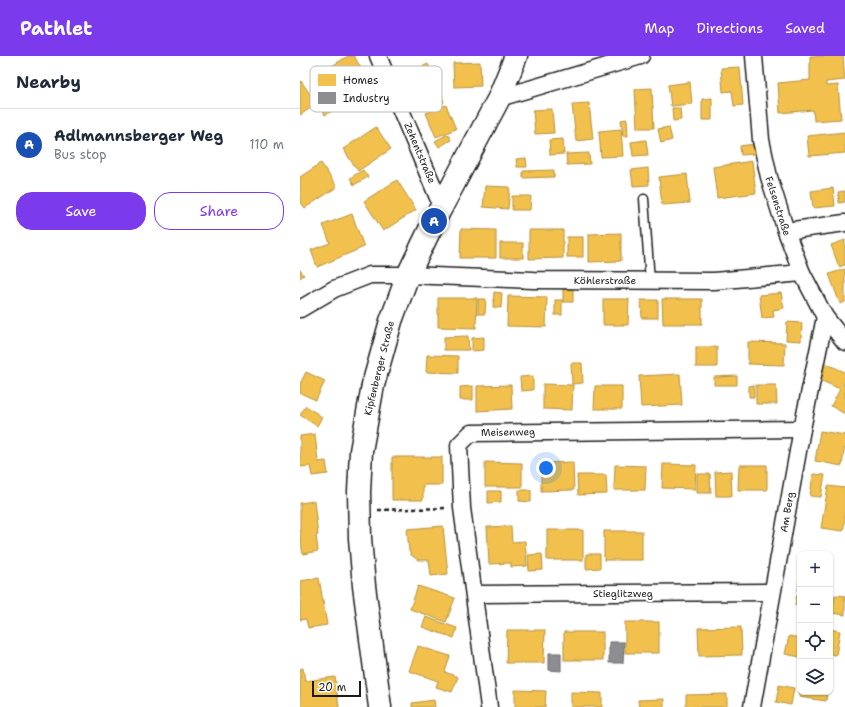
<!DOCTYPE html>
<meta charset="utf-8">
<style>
body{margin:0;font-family:"Shantell Sans",sans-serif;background:#f2f2f3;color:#1f2937}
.controls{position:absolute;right:12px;bottom:12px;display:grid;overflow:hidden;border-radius:8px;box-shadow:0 1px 3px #0004}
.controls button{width:36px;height:36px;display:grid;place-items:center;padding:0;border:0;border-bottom:1px solid #e0e1e3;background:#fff;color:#1f2937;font:20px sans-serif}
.scale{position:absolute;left:12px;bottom:10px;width:49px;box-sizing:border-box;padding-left:4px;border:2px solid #1c1c1c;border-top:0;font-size:11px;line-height:14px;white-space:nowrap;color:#1c1c1c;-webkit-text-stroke:3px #fff;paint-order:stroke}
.you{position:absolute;left:246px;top:412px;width:14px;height:14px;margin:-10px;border:3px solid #fff;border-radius:50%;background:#1a73e8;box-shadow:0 0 0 6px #1a73e833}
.badge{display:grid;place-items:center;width:26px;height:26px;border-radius:50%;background:#7c3aed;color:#fff;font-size:13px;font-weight:700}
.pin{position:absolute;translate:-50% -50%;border:2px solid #fff;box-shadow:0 1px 4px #0006}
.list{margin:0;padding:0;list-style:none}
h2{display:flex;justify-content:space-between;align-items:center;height:52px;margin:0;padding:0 16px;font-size:17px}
h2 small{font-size:13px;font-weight:400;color:#747a83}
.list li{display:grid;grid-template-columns:26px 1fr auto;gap:12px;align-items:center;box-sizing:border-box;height:72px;padding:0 16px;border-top:1px solid #e0e1e3}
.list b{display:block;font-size:15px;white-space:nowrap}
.list p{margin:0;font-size:13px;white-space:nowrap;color:#747a83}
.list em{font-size:13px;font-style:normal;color:#747a83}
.actions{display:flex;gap:8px;padding:12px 16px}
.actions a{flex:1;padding:9px 0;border:1px solid #7c3aed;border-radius:16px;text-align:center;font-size:14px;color:#7c3aed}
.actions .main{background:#7c3aed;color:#fff}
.icon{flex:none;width:22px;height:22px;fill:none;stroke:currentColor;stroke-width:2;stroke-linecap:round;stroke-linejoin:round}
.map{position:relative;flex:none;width:545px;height:651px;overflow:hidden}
header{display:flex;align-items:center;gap:24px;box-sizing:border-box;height:56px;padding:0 20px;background:#7c3aed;color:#fff}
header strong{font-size:19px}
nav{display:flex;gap:22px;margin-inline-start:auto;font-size:14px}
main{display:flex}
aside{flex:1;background:#fff}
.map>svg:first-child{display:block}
.homes{fill:#f2c14e;stroke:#b2903f}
.industry{fill:#8d8d92;stroke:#6b6b6f}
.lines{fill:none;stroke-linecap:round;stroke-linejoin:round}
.lane-casing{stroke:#1c1c1c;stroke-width:11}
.street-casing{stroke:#1c1c1c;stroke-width:19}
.secondary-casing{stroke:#1c1c1c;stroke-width:25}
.path{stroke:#1c1c1c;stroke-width:2.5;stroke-dasharray:4 3;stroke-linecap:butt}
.lane{stroke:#fff;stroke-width:8}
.street{stroke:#fff;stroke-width:16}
.secondary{stroke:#fff;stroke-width:22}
.labels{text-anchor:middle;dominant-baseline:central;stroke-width:4;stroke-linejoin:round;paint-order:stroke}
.street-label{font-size:10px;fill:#1c1c1c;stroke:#fff}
.key{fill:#fff;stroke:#bbb;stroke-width:1}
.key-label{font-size:11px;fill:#1c1c1c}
</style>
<header>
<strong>Pathlet</strong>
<nav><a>Map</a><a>Directions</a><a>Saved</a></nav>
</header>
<main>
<aside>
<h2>Nearby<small></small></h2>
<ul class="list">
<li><span class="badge" style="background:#1a4fb4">A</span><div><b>Adlmannsberger Weg</b><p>Bus stop</p></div><em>110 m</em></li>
</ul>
<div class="actions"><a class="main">Save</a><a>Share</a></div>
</aside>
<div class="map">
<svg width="545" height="651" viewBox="0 0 545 651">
<rect width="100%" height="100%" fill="#fff"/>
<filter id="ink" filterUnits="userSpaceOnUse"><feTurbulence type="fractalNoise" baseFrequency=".025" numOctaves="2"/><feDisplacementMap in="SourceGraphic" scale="8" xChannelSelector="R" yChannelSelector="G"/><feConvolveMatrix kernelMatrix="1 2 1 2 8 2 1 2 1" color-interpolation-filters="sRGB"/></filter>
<g filter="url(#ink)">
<g class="homes">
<path d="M48,0H54L64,17L39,32L27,13Z"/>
<path d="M510,0H543L545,24L526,26V30L538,29L541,63L514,65L513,54L480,57L478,27L510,24Z"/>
<path d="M180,6L181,30L154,31L153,7Z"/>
<path d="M128,8L144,46L124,54L119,41L114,44L103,19Z"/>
<path d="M440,11L443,49L434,50L432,35L423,36L421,12Z"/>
<path d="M0,25H1L17,48L0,59Z"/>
<path d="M390,26L392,48L371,50L368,29Z"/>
<path d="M352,32L354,72H337L335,33Z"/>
<path d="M25,38L34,54L25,59L16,43Z"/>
<path d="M412,42V64H402V43Z"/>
<path d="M289,47L293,83L276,85L272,48Z"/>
<path d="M146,49L156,73L136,81L126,57Z"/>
<path d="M372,52H380L381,64L373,65Z"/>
<path d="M252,53L254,77L235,78L233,54Z"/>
<path d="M327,63L328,80H323L321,64Z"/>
<path d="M76,71L91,93L58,115L43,93Z"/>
<path d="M369,71L372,84L361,87L358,73Z"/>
<path d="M321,73L323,100L301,101L299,75Z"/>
<path d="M545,76V97L509,100L507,80Z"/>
<path d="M148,78L151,84L139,91L135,85Z"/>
<path d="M263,83L264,98L250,99L249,84Z"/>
<path d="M346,84L348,99L333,100L331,86Z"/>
<path d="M454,88L455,98L441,99L440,90Z"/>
<path d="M289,97L290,108L267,109L266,98Z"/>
<path d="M226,102L227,111H217L216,103Z"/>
<path d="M452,105L456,137L417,142L413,111Z"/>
<path d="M21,107L37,131L5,152L0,145V121Z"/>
<path d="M348,112L349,129L333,130L331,114Z"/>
<path d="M63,114L68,121L54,129L50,122Z"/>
<path d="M254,114V121L223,122V115Z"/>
<path d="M387,118L390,147L362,149L359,121Z"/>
<path d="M97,124L116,154L83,175L64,145Z"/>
<path d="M185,130L210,131L208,153L183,151Z"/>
<path d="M533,132L535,150L513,152L511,135Z"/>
<path d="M545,135V146L539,147L538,136Z"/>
<path d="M212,140H231L230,154H212Z"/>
<path d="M52,158L64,191L17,211L11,194L30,187L23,169Z"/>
<path d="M161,173L196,174V202H160Z"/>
<path d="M229,174H263V202L229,203Z"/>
<path d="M321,177V205L289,206V178Z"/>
<rect x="267" y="181" width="16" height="20"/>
<path d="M545,184V209L539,211L531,189Z"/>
<rect x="200" y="187" width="23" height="15"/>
<path d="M545,213V246L540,248L529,218Z"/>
<path d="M0,214L4,219L0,222Z"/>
<rect x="263" y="233" width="10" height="13"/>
<path d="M194,236L202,237L201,252L193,251Z"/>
<path d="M481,237L484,252L473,254L474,261L462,262L459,239Z"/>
<path d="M208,240L247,241L246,271L207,270Z"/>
<path d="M138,242H177L176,272L138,271Z"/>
<path d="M178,243H186L185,258H178Z"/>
<path d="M303,243H329L328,269H303Z"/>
<path d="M362,243H402V268H363Z"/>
<rect x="255" y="244" width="7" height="15"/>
<path d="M341,244H358V262H342Z"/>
<path d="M487,266L502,267L501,285L486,284Z"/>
<path d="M168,280L169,294H144V281Z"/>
<path d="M184,281V294L172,295V282Z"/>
<path d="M448,286L485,287L484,309L448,308Z"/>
<rect x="396" y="291" width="21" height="20"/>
<path d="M127,299L158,300V317L126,316Z"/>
<path d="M522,306L545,316V325L543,329L545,330V358L531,350L540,333L515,322Z"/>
<path d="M271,307H282L283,327L272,328Z"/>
<path d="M6,316L25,325L16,344L0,337V328Z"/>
<path d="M380,318L382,349L341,351L339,320Z"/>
<path d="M233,320V334L221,335L220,321Z"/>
<path d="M437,320V329H414V321Z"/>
<path d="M243,328L273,329L272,354L243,353Z"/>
<path d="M211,329L212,353L177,355V330Z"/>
<path d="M454,329V341H449V330Z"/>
<path d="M456,329H476L477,348H456Z"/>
<path d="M173,330V344H160V331Z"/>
<path d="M295,330H322V353H294Z"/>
<path d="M6,350L22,361L17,370L0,359Z"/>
<path d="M520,375L545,379V389L542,410L515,405Z"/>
<path d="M15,378L18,406L26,405L28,418L12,420L10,410L0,411V380Z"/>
<path d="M92,401H142V429H123V444H92Z"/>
<path d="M185,406L222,407V431H185Z"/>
<path d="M273,406L274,434L241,435V407Z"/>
<path d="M363,408L396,409L395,433L362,432Z"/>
<path d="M315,409L346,410L345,434H314Z"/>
<path d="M439,409H467V434H438Z"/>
<path d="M431,415L432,440H416L415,416Z"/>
<path d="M397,418H410L411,437H397Z"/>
<path d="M513,418L525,419L521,441L510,440Z"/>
<path d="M277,419H306L307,438L278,439Z"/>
<path d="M528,430L545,432V465L543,475L521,472Z"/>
<path d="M219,434H231V446L219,445Z"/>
<path d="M188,435H201V446L188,447Z"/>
<path d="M14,445L18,479H16L18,495L3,498L0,481V447Z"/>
<path d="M143,470L148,518L131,520L129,504H118L111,499L109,495L107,473Z"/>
<path d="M211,470L212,486L225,485L227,510L211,511V507L189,508L187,471Z"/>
<rect x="247" y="474" width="36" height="30"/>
<rect x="304" y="475" width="38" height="29"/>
<path d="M242,498L243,514L229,515L228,499Z"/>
<path d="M286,498H300V512L286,513Z"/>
<path d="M500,520V535H498Z"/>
<path d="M19,522L27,569L8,572L6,563L0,564V525Z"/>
<path d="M118,530L155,542L146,566L110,553Z"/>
<path d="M497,539H500V550L495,549Z"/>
<path d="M535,539L545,540V559L532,557Z"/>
<path d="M126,561L157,572L154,582L122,571Z"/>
<rect x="325" y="566" width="34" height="31"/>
<path d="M441,571L442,599L399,600L398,572Z"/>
<path d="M530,573L540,575L536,599L530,598Z"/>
<path d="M207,574H245L244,607H206Z"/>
<rect x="264" y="576" width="39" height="28"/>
<path d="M489,580L500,582V601L485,598Z"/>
<path d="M118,590L150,600L145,616L158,621L152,636L136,631L138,625L109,615Z"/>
<path d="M3,612L5,625L35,621L39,651H0V613Z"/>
<path d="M479,629L494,632L491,649L476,646Z"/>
<path d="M500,633V636H527L526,645L499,641Z"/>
<path d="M215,634L246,635L245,651H215Z"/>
<path d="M271,636L302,637V651H271Z"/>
<path d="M427,638V651H386V639Z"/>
<path d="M364,643V651H339L338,644Z"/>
<path d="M134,644L135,651H112V647Z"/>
</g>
<g class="industry">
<path d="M309,586H324L323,607H309Z"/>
<path d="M249,597H261V615L249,614Z"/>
</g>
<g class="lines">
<g class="lane-casing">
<path id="lane" d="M344,143L350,225"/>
</g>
<g class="street-casing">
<g id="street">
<path d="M78,0L142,151"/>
<path d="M454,0L461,84L469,121L486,175L502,217L525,261L545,286"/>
<path d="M199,42L341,0"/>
<path d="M486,175L545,167"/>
<path d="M0,253L34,233L70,219H108L233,224L414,225L502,217"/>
<path d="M175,538L472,536"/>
<path d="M189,651L162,452L159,389L171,377L502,373"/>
<path d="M452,651L502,373L525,261"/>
</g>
</g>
<g class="secondary-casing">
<path id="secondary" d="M80,651L64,530L60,482L59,436L61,395L73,329L91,265L108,219L134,165L199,42L216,0"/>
</g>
<path class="path" d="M78,454L147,452"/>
<use href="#lane" class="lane"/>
<use href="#street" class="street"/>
<use href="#secondary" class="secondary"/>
</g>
</g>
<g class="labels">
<g class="street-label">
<text transform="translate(120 97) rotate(67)">Zehentstraße</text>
<text transform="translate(478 150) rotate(72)">Felsenstraße</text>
<text x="305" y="224">Köhlerstraße</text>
<text transform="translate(79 312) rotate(-76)">Kipfenberger Straße</text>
<text transform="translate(208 376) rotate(-1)">Meisenweg</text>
<text transform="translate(487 456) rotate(-80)">Am Berg</text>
<text x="323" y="537">Stieglitzweg</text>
</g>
</g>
<rect x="10" y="10" width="132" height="46" rx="6" class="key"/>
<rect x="18" y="18" width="18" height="12" fill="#f2c14e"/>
<rect x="18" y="36" width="18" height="12" fill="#8d8d92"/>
<g class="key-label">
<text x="43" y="28">Homes</text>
<text x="43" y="46">Industry</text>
</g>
</svg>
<div class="controls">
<button>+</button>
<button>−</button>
<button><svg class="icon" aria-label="locate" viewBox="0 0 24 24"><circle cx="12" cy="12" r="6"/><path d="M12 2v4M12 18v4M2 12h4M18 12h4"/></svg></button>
<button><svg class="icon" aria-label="layers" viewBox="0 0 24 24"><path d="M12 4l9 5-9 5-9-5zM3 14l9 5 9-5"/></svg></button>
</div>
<div class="scale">20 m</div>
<div class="you"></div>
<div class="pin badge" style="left:134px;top:165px;background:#1a4fb4">A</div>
</div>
</main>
